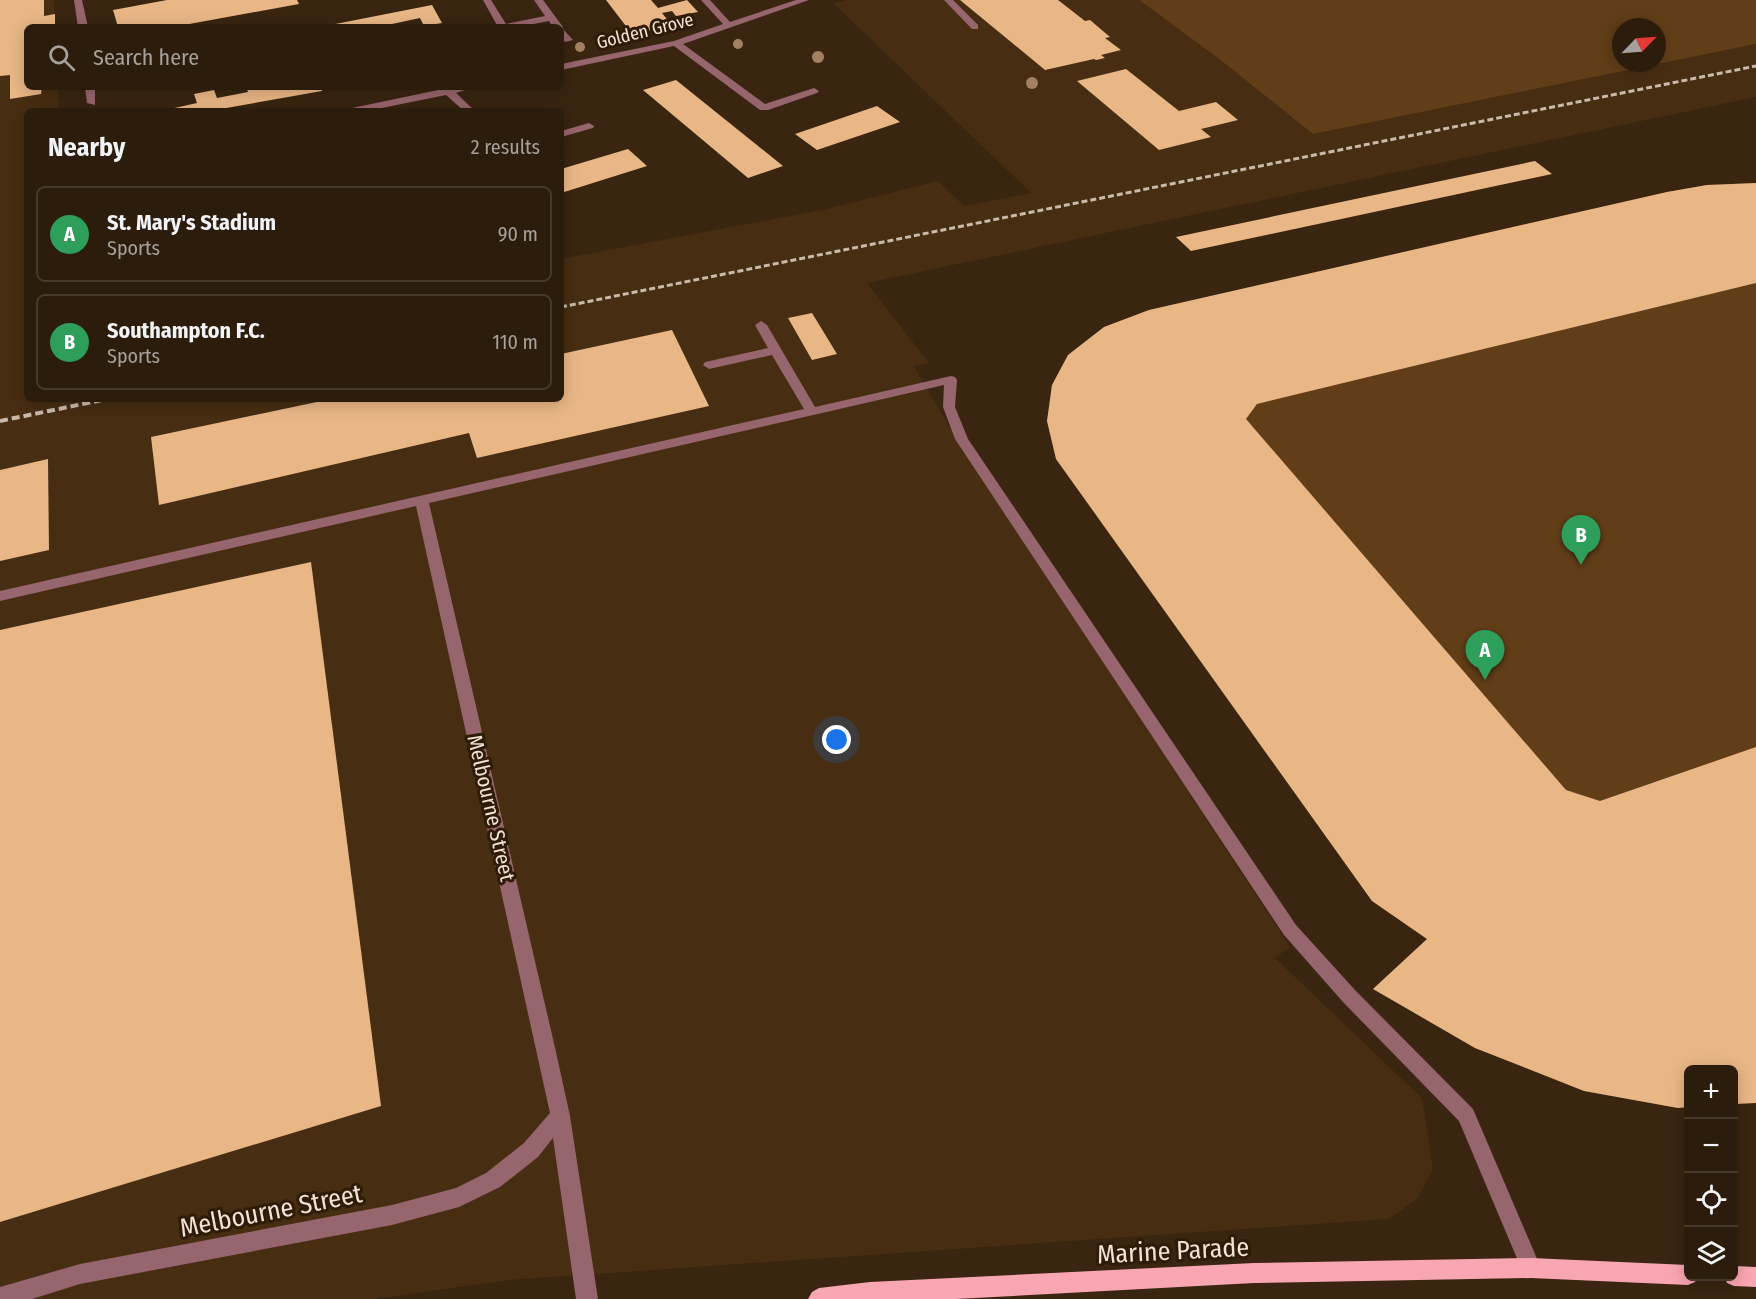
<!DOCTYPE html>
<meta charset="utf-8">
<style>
body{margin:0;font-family:"Fira Sans Condensed",sans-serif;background:#332515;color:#f1f3f6}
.controls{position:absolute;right:18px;bottom:18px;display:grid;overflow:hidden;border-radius:9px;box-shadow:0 3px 15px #0003}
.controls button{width:54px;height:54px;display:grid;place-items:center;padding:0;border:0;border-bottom:2px solid #473a2d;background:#2b1c0c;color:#f1f3f6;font:30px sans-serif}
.compass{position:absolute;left:1612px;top:18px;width:54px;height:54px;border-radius:50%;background:#2b1c0c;box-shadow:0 3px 15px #0003;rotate:65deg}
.you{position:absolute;left:837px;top:740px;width:21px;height:21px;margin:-15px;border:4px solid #fff;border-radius:50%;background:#1a73e8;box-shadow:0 0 0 9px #1a73e833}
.badge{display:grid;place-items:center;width:39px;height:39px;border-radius:50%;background:#53cbdb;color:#fff;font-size:20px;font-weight:700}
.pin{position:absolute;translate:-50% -50px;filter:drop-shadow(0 2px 3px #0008)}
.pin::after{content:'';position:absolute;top:32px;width:21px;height:18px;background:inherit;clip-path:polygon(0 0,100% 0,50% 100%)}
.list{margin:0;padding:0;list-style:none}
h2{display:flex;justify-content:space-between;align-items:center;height:78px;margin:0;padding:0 24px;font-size:26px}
h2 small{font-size:20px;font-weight:400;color:#a6a19d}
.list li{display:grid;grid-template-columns:39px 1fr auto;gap:18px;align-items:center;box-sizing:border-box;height:96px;margin:0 12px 12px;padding:0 12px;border:2px solid #473a2d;border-radius:9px}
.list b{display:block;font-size:22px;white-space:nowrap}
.list p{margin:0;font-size:20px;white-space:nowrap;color:#a6a19d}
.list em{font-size:20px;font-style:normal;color:#a6a19d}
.icon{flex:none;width:33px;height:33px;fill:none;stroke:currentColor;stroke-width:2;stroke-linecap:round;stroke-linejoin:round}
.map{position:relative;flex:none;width:1756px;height:1299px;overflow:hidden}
.search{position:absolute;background:#2b1c0c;box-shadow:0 3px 15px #0003;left:24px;top:24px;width:540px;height:66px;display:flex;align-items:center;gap:15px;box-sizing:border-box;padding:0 21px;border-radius:9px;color:#a6a19d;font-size:22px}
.panel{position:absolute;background:#2b1c0c;box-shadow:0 3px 15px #0003;left:24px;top:108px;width:540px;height:294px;border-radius:9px}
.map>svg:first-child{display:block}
.built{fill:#472d12}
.green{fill:#613e17;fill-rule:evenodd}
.building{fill:#e9b786}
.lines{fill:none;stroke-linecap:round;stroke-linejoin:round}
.minor{fill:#97656d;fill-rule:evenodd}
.major{fill:#f9a6b3;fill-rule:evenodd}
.rail-far1{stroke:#c9baac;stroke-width:3;stroke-dasharray:6 3;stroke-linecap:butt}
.rail{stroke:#c9baac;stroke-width:4;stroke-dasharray:8 4;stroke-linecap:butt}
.tree{fill:#a18162}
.labels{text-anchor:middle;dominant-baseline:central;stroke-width:6;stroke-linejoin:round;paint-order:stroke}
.far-street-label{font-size:18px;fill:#f0e2d6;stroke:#2f1b06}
.street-label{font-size:21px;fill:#f0e2d6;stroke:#2f1b06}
.near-street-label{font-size:26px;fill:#f0e2d6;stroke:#2f1b06}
</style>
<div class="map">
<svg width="1756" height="1299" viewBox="0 0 1756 1299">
<rect width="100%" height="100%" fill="#392510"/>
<path class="built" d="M0,0H54L55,27H27V87H58L59,111H27V399H561V259L827,209L938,181L964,206L1031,193L833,3L847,0H1139L1218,58L1313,134L1756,44V97L867,283L929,363L914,366L950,428L1290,947L1275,958L1422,1098L1433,1169L1418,1198L1389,1219L509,1280L375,1299H0Z"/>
<g class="green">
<path d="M1139,0H1756V44L1313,134L1218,58ZM1621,27H1657V63H1621Z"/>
<path d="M1756,183V1103L1734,1104V1070H1688V1107L1678,1108L1584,1091L1475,1048L1373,989L1427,939L1372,901L1056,459L1047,421L1052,385L1068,355L1104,327L1149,310L1667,192L1707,185Z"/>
</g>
<g class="building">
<path d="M0,0H44V16L55,14V27H27V87H42L41,94L10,99V75L0,76Z"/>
<path d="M167,0H297L299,4L173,27H118L113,10Z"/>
<path d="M606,0H651L658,8L687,0L698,12L676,16L672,11L662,13L670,23L663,24L666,27L632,34Z"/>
<path d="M960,0H1058L1085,21L1090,20L1110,37L1105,38L1121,50L1101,55L1105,58L1096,60L1094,59L1045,70Z"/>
<path d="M432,5L442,23L424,26L420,18L392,24L394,27H320Z"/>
<path d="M1126,69L1179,111L1216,102L1238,120L1201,129L1211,137L1159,150L1077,81Z"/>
<path d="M676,80L783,166L748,178L643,90Z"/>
<path d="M246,87H321L322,91L221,109L222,111H161L197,103L194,94L214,90L217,98L248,92Z"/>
<path d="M877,106L900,122L817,150L795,134Z"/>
<path d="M628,149L647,166L561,193V169Z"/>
<path d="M1535,161L1552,174L1191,251L1176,237Z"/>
<path d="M1756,183V283L1257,404L1246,419L1566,790L1600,801L1756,747V1103L1734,1104V1070H1688V1107L1678,1108L1584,1091L1475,1048L1373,989L1427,939L1372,901L1056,459L1047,421L1052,385L1068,355L1104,327L1149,310L1667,192L1707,185Z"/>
<path d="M812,313L837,354L812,360L788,318Z"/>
<path d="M672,330L709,406L477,458L469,433L159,505L151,437L331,399H561V354Z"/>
<path d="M48,459L49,550L0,561V470Z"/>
<path d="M311,562L381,1106L0,1222V630Z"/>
</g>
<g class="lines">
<g class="minor">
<path d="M74,0H82L88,27H78Z"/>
<path d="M483,0H491L506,24L545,16L534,0H543L563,27L562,28L573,40L565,42L561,37V27H553L549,21L518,27H498Z"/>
<path d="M701,0H710L730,22L796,0H809L683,44L765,104L814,88L819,91L817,93L768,110H760L674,46L561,70V64L674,41L723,24Z"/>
<path d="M944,0H953L978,25V29H972Z"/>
<path d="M85,87H95V105L87,103Z"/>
<path d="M474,87L456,93L475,111H464L446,95L367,111H347L352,108L448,88Z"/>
<path d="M589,123L594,126L593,128L561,137V131Z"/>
<path d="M761,321L767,325L815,407L951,376L955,377L957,380L955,407L968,439L1296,925L1355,990L1473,1109L1541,1268L1538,1275L1531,1278L1524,1275L1459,1121L1343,1002L1284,935L955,439L943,407L944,385L429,503L556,1052L570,1116L598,1299H576L553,1138L538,1157L500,1187L459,1207L392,1225L80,1284L32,1299H0V1287L80,1264L392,1205L456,1188L486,1173L524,1143L550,1113L416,506L0,601V591L804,409L772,355L709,369L703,365L705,362L768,348L755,325Z"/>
</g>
<g class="major">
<path d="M1531,1258L1688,1265V1276H1698L1695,1282L1688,1285L1531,1278L1254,1283L956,1299H808L812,1292L819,1288L870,1282L1254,1263Z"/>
<path d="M1734,1266L1756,1267V1287L1734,1286L1727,1283L1724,1276H1734Z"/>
</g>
<path class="rail-far1" d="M561,307L1756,66"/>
<path class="rail" d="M0,421L107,399"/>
</g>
<g class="tree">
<circle cx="738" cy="44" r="5"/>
<circle cx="580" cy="47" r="5"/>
<circle cx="818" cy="57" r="6"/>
<circle cx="1032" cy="83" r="6"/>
</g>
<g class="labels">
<g class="far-street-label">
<text transform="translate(645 31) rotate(-14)">Golden Grove</text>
</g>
<g class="street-label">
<text transform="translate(491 808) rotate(77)">Melbourne Street</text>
</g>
<g class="near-street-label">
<text transform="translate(271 1211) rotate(-11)">Melbourne Street</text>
<text transform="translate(1173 1251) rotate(-3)">Marine Parade</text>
</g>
</g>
</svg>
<div class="controls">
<button>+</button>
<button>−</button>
<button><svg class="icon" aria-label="locate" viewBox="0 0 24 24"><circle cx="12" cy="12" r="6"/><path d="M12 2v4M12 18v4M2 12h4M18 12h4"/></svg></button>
<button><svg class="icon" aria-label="layers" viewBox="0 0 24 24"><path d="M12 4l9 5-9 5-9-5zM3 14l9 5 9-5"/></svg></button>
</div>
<svg class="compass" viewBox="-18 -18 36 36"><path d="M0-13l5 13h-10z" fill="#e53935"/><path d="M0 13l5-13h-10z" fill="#a6a19d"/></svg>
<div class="you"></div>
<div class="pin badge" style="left:1485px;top:680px;background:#2e9e5b">A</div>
<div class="pin badge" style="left:1581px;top:565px;background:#2e9e5b">B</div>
<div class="search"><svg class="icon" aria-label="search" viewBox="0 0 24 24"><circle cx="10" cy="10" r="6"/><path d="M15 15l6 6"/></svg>Search here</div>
<section class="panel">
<h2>Nearby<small>2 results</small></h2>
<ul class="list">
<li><span class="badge" style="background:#2e9e5b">A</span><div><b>St. Mary's Stadium</b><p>Sports</p></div><em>90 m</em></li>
<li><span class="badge" style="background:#2e9e5b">B</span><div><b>Southampton F.C.</b><p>Sports</p></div><em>110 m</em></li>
</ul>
</section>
</div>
